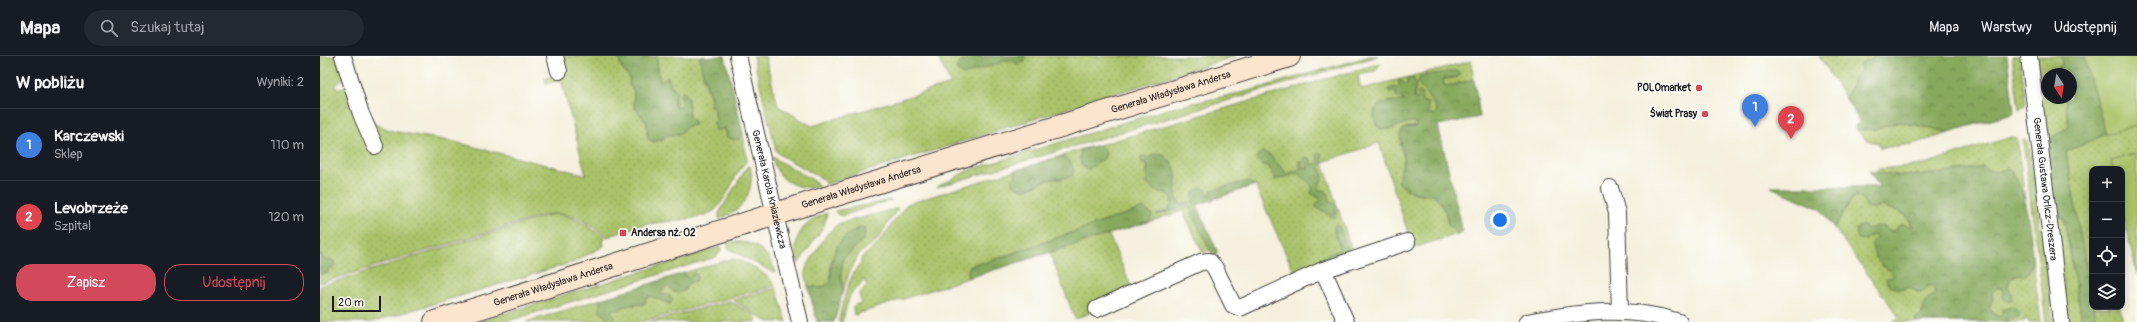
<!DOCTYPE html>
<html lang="pl">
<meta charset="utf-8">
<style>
body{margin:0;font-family:Pangolin,sans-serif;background:#242831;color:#f1f3f6}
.controls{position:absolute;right:12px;bottom:12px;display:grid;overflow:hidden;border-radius:8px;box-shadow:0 2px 10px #0003}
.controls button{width:36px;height:36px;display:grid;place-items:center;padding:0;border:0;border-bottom:1px solid #363941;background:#171b24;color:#f1f3f6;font:20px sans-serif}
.compass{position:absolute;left:1721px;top:12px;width:36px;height:36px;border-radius:50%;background:#171b24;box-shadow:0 2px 10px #0003;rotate:168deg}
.scale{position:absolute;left:12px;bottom:10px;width:49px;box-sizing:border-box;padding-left:4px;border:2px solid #1c1c1c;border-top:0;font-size:11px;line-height:14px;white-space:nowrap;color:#1c1c1c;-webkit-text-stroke:3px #fdfcf7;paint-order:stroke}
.you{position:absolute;left:1180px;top:164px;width:14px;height:14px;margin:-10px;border:3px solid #fff;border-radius:50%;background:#1a73e8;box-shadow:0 0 0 6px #1a73e833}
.badge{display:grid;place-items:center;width:26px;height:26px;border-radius:50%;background:#d1495b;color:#fff;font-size:13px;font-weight:700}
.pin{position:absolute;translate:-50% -33px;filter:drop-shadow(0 1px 2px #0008)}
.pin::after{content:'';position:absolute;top:21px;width:14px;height:12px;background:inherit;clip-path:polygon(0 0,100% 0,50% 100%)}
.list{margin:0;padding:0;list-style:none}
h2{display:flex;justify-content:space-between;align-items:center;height:52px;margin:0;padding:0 16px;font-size:17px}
h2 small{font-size:13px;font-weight:400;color:#9ea1a6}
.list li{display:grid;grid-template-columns:26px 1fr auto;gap:12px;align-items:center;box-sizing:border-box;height:72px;padding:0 16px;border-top:1px solid #363941}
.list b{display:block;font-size:15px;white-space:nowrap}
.list p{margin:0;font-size:13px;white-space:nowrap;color:#9ea1a6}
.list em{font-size:13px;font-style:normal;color:#9ea1a6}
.actions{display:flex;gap:8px;padding:12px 16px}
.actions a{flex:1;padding:9px 0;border:1px solid #d1495b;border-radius:16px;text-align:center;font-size:14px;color:#d1495b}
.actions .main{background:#d1495b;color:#fff}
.icon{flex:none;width:22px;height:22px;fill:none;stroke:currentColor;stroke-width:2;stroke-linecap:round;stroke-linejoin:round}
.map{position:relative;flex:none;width:1817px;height:266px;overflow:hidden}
header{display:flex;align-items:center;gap:24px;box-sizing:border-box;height:56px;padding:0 20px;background:#171b24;border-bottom:1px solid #363941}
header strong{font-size:19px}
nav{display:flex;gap:22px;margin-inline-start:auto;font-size:14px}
.search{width:280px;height:36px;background:#242831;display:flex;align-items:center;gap:10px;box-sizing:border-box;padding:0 14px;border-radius:22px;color:#9ea1a6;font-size:15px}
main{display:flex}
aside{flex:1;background:#171b24}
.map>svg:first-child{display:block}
.grass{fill:url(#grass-dots);stroke:#637042}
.forest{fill:url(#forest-crowns);stroke:#52623c}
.park{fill:#aac369;stroke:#637042}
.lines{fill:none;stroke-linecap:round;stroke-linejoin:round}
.minor-casing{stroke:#3c3c39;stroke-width:18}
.secondary-casing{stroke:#3c3c39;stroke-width:24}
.minor{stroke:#fff;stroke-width:16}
.secondary{stroke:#fce5cf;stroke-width:22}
.poi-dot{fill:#d1495b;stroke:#fdfcf7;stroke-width:1.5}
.labels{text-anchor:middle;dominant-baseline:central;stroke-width:3;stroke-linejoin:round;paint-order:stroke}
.poi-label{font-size:10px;font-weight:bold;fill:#1c1c1c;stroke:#fdfcf7;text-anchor:end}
.street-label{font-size:10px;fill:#1c1c1c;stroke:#fdfcf7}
</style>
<header>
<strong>Mapa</strong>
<div class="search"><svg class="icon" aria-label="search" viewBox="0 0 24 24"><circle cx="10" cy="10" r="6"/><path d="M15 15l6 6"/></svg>Szukaj tutaj</div>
<nav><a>Mapa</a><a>Warstwy</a><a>Udostępnij</a></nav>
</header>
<main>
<aside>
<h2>W pobliżu<small>Wyniki: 2</small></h2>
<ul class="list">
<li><span class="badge" style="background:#3f7fe0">1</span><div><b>Karczewski</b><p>Sklep</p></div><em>110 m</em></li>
<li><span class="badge" style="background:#e0444e">2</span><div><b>Levobrzeże</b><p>Szpital</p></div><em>120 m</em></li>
</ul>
<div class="actions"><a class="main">Zapisz</a><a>Udostępnij</a></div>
</aside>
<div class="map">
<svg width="1817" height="266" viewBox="0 0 1817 266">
<defs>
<pattern id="grass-dots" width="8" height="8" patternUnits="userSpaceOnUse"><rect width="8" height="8" fill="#aac369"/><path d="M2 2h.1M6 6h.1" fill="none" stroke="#92a75a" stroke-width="1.8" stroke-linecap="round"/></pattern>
<pattern id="forest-crowns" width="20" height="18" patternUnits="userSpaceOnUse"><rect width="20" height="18" fill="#87a95d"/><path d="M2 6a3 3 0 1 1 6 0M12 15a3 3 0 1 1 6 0" fill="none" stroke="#6e894c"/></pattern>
</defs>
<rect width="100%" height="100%" fill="#fdfcf7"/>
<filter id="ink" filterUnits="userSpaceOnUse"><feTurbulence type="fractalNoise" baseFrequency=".025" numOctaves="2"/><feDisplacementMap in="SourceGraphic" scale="8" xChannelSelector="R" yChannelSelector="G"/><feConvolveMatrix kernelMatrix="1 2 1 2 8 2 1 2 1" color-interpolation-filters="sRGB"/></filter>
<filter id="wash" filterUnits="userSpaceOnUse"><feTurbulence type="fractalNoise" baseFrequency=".012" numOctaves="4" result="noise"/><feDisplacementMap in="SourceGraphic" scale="16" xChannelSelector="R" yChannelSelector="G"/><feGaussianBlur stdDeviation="0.9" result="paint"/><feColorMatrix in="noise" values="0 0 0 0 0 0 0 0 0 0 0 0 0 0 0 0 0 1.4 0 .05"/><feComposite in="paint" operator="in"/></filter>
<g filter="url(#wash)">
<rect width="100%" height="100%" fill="#f4f0dd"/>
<g class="grass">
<path d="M0,0H21L28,20L15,29L18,34L30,27L55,68L72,75L135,86L266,119L241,24L226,28L225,23C237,19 243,13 244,0H298C300,9 303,16 310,22L309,29L314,35V51L327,67V78L341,85C352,78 357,79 368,70V42L361,50H355V32L351,30L348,21L340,27L336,0H385L380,1C382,11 383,23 387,32C392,47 397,59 397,75L405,71V78L408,82L419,83L423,77L427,104C414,119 409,139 396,153C385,164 344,165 328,168C314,171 300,177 287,181C266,166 251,154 224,159L0,227Z"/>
<path d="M433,0H445L458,50L492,70L631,28L617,0H628L632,4L635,0H916L506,128L503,123L460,99L456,95Z"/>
<path d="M1050,0H1058L617,131L647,115L851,52L928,35Z"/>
<path d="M1499,0H1555L1534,23L1526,43Z"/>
<path d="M1692,0H1700L1706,48L1699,54Z"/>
<path d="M1717,0H1741L1742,9L1730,18H1727L1725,23L1727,24V42H1745L1749,70L1726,86Z"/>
<path d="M1151,5L1154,24L1125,30L1123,25L1124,23L1137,22L1136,15L1104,34L1117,55L1113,59L1108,57L1102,45L1094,43L1096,28L1094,23H1088V27L1084,28L1082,25H1078L1080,30L1076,35L1086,46L1069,45L1072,73L1084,66H1093L1097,69L1095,71H1088L1080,89L1084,103L1079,119L1094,137L1115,140C1123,149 1127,157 1128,169L1138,178L1093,192L1059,87L1003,106L1016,147L1013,148L1009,147L1008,142L999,134V129L1003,121L999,107L967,118L949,98L941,107L950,112L955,124L978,117L988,124L993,133L991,136L1000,141L1002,145L998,146L996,151L1008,157L1017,149L1032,195L1029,196L1020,172L1014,176L1021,193L1005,201L1007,204L975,218L935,129L891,138L874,145L860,148C853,139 855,132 856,121L829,102L821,107L828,110L826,118L852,142C853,151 849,153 842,157L869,150L890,194L883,197L863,155L828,166L831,163L664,207H656L647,217L648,222L534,259L533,251L536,248L540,249L541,246L539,238L547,229L544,224L530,239L522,266H518C522,251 529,216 541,208V202L556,190L587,148L696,114V119L705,134L727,124L743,123L750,106L741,100L761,93L760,103L762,110L785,96L779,89L1061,7L1055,15L1038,19L1041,33Z"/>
<path d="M1580,66L1628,76L1636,75L1593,88L1560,92L1559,87C1549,86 1543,83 1537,74L1555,73Z"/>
<path d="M1817,70V98L1791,104L1793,113H1772V247L1746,96L1786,78Z"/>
<path d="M1691,81L1697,82L1705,143L1692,115L1669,116L1663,111L1625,117L1583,120L1555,116L1558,113L1601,109Z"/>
<path d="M1703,84L1709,86L1733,266H1726Z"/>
<path d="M452,101L496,126L499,131C476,134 457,125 452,101Z"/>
<path d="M430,110C435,136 424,154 399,163V157L427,111Z"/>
<path d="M1536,140L1540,141L1553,153L1562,150L1583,157L1594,171L1579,169L1574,175H1569L1563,170L1547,173L1549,180L1554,179L1557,181L1562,210L1569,213L1574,218L1572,221L1578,233L1589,231L1598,236L1609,229L1614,231L1616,239L1608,242L1601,259L1595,263L1596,266H1573L1579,261L1514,172L1531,144Z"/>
<path d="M571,144L522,160L517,158L515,155Z"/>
<path d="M578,152L557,184L539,198L529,217L523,235L521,221L523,203L544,183L510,207L511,226L502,232L488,230L485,215L487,210L507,178L518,168Z"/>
<path d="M507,157L504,170L478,208C470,183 483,165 507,157Z"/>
<path d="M239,158C257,162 270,171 285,182L282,183L284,190L254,206L53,266H0V230L229,159Z"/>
<path d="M1735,161L1744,162L1762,265L1775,263L1773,251H1800L1803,266H1748Z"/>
<path d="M788,177L811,230L769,249L772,256L755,263L730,197Z"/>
<path d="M414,186C436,185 448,196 456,216H452L409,193L407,187Z"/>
<path d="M1710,186L1721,266H1708L1706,261L1704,266H1691L1685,263L1688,261H1699L1683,257L1680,261L1675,259L1669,252L1672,245V237L1677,232H1682L1685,237L1693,239L1688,231L1690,223L1711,211Z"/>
<path d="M401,191V195L396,201L185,266H157Z"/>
<path d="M410,203C421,202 451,219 455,230L321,266H295L291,257L292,253L298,254C308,246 315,251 325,247L326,242L330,240H343L340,238L347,229L349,231L369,228L371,224L370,222L368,223L364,217Z"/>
<path d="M456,232L467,266H448L413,244Z"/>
<path d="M281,243L279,251L286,261L287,266H206Z"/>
<path d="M410,245L436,260V266H329Z"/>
</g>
<g class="forest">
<path d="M298,0H336L340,26L348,21L351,30L357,36L354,42L355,50H361L360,37L365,36L368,42L369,61L375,66L374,69L368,70L359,78L349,79L334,86L328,83L327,67L314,51V35L309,29L310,22C303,15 300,9 298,0Z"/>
<path d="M405,0L423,77L419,83C409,85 405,80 405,71L397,75L393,67L397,65L395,60L396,57L395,52L389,49L392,46C390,31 380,18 380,1Z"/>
<path d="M651,0H704L705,6L699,8L689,4L643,19L636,14L638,9L642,5L645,6Z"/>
<path d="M1555,0H1687L1694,56L1693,58L1628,76L1580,66L1555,73L1537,74L1535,70L1540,66L1526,43L1534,23L1541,14L1540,9L1545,4L1549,5Z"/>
<path d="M1741,0H1764L1786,78L1746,96L1775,263L1762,265L1744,162L1735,161L1726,86L1749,70L1745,42H1751V18H1730L1742,9Z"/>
<path d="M1136,15L1140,17L1139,20L1124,23L1123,28L1127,30L1154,24L1160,61L1118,69L1143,176L1138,178L1128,169C1127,157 1123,149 1115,140C1100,137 1090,138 1078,126C1079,118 1083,111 1084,104C1085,90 1069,70 1095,71L1096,69L1093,66C1079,67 1070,78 1057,71C1047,45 1065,46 1085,45L1076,40V35L1069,36L1068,33L1080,30L1078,25H1082L1084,28L1088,27L1087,23H1094L1096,28L1094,43H1098V36L1102,37V45L1108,47V57L1113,59L1117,55C1114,42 1102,36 1098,26L1100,20Z"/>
<path d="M779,89L786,96L784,103L767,114C759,108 760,102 761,93Z"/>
<path d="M942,96L949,98L967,118L980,113L979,104L982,106L983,112L988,111L984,104L985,101L991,103V109L999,107L997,98L1002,97V109L999,112L1003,121L999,129V134H1005L1009,139L1010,147H1016L1015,152L1017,157L1014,162L996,151V149L1002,144L991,137L993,133C990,124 983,124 978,117L955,124L950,112L941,107L936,101Z"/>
<path d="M835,98L844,99C847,102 852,107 854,111C860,124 851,136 860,148L874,145L872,138L880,132L886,133L888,139L891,138V134L928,125L935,129L877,149L898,197L893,199L890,194L869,150L836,159C845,155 853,154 852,142L847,137H839L827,128L826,118L828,110L820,104L821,101L829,102Z"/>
<path d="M741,100L750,105L754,115L752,120C743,123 735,122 727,124C713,128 705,139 692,128V124L696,119V114Z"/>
<path d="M1664,111C1672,118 1679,116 1688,112C1705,124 1715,191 1711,210C1710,213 1708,216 1706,219L1698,218L1690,223L1688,231L1693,243L1689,245L1684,243L1682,232H1677L1672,237V245L1669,252L1675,259L1679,261L1683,257L1682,254L1693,250L1699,256V261L1693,263L1688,261L1685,263L1691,266H1596L1595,263L1601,259L1608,242L1616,239L1614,231L1609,229L1606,234L1598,236L1589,231L1578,233L1569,229L1566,223L1572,221L1574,218C1562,208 1553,204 1552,187L1557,181L1554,179L1549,180L1546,184L1538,183L1536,176L1537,172L1542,169L1547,173C1558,171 1560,167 1569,175H1574L1582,168L1593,171L1588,161L1583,157L1562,150L1546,152L1544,145L1536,140L1531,144L1514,172L1500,153L1451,131H1559L1549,115L1583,120L1625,117Z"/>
<path d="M823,152L833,159L828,166L648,222L649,211L656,207H664Z"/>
<path d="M1016,168L1020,172L1029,196L1007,204L1004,201L1020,193L1014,176V170Z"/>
<path d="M542,171L545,172L544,183L523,203L521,221L523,235L514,266H497L488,230L502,232L511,226C511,197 514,183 542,171Z"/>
<path d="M0,197L5,204H13L16,209L8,214V217L0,218Z"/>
<path d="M374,216L378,222L375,225L369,226L364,235C351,238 355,237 347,229L340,238L350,240L352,244L350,248L330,240L326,242L325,247C315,251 308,246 298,254L292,253L291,257L295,260V266H287L286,261L280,256L281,243L364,217L368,223Z"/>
</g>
<g class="park">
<path d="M1764,0H1817V70L1786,78Z"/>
<path d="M1817,98V219L1802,154V113H1793L1791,104Z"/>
</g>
</g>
<g filter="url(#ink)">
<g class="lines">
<g class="minor-casing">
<g id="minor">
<path d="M23,0L41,58L55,90"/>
<path d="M235,0L239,15"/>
<path id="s1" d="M418,0L480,266"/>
<path id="s2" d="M1709,0L1741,266"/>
<path d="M1290,132L1297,157L1300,255"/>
<path d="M777,253L881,206L889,205L895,212L913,249L920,252L1003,214"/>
<path d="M1026,266L1003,214L1087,186"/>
<path d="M1207,266C1259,256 1308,249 1359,266"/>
</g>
</g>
<g class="secondary-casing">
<g id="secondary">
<path id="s3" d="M115,266L506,142L969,0"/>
</g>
</g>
<use href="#minor" class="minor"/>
<use href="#secondary" class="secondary"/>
</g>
</g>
<g class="poi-dot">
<circle cx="1379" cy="32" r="4"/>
<circle cx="1385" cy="58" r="4"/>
<rect x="299" y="173" width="8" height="8" rx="2"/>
</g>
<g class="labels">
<g class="poi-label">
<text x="1371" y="32">POLOmarket</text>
<text x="1377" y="58">Świat Prasy</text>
<text x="311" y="177" text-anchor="start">Andersa nż. 02</text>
</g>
<g class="street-label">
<text stroke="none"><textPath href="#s3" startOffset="771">Generała Władysława Andersa</textPath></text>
<text stroke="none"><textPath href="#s3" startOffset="447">Generała Władysława Andersa</textPath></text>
<text stroke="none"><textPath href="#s1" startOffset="137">Generała Karola Kniaziewicza</textPath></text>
<text stroke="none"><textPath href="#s2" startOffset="134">Generała Gustawa Orlicz-Dreszera</textPath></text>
<text stroke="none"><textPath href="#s3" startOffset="124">Generała Władysława Andersa</textPath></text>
</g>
</g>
</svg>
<div class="controls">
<button>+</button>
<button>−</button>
<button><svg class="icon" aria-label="locate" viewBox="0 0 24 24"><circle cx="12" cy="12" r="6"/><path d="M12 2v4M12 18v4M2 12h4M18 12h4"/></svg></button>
<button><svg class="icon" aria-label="layers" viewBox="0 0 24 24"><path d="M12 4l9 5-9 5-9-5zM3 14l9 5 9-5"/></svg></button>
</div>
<svg class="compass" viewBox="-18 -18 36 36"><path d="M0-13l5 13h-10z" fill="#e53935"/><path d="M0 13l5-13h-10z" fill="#9ea1a6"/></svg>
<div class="scale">20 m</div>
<div class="you"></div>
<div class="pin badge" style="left:1435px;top:71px;background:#3f7fe0">1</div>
<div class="pin badge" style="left:1471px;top:83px;background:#e0444e">2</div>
</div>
</main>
